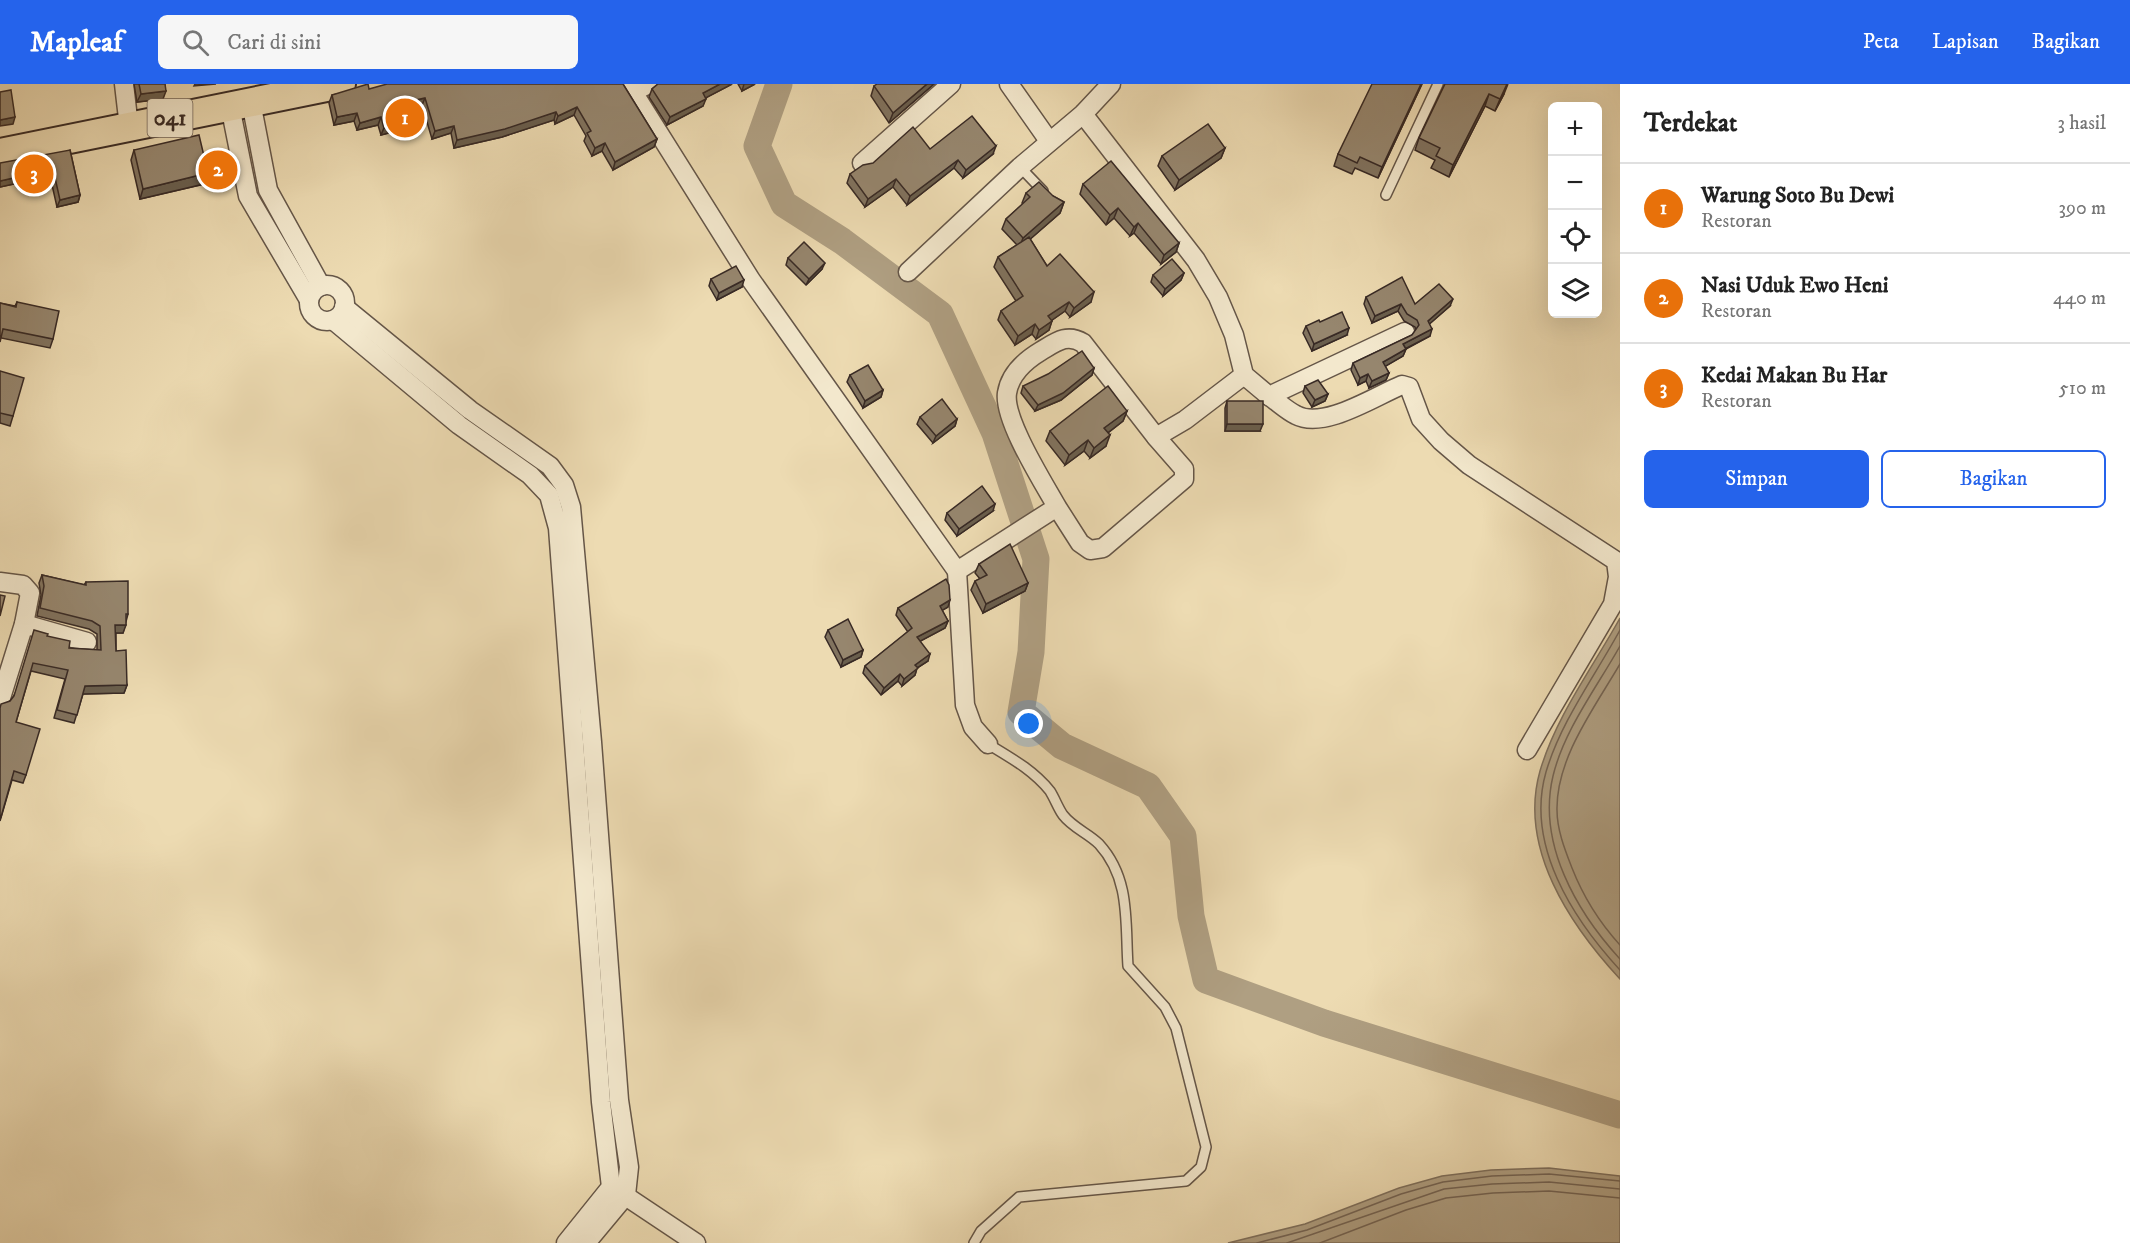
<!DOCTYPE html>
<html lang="id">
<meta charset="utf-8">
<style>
body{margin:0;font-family:"IM FELL DW Pica",serif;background:#f6f6f6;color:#222}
.controls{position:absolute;right:18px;top:18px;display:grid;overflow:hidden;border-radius:9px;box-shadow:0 6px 24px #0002}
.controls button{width:54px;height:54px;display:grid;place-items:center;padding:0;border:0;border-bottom:2px solid #e0e0e0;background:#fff;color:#222;font:30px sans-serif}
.you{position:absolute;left:1029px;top:640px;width:21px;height:21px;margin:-15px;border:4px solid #fff;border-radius:50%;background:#1a73e8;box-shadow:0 0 0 9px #1a73e833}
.badge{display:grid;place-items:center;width:39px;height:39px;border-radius:50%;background:#2563eb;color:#fff;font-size:20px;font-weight:700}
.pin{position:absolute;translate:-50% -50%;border:3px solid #fff;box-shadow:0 2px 6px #0006}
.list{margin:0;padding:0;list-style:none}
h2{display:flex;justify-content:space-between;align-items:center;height:78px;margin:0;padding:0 24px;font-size:26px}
h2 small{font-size:20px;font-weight:400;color:#767676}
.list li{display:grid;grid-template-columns:39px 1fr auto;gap:18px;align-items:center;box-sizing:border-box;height:90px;padding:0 24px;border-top:2px solid #e0e0e0}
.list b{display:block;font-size:22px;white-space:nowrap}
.list p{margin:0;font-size:20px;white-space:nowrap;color:#767676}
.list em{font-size:20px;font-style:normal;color:#767676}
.actions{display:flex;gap:12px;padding:18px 24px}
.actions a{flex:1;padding:14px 0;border:2px solid #2563eb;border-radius:9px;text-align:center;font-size:21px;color:#2563eb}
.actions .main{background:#2563eb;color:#fff}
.icon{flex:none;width:33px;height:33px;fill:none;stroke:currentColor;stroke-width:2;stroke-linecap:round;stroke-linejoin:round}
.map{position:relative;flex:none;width:1620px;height:1159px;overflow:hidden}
header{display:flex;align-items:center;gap:36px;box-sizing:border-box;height:84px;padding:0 30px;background:#2563eb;color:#fff}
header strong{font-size:28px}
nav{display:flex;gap:33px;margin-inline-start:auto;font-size:21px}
.search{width:420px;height:54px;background:#f6f6f6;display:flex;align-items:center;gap:15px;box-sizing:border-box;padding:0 21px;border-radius:9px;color:#767676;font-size:22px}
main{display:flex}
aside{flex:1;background:#fff}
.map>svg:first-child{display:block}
.water{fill:#af9f82;stroke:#7f705d;stroke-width:1.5}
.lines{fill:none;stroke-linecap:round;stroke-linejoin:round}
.shore{stroke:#746454;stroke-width:1.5}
.river{stroke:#af9f82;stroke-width:27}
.service-casing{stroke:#655648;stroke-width:12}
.minor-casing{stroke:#655648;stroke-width:21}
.primary-casing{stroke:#382a25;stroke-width:32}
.service{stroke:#f3e8cd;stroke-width:9}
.minor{stroke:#f3e8cd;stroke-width:18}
.primary{stroke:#eddbb2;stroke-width:28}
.wall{fill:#81735f;stroke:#382a25;stroke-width:1.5}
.shaded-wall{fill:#695e4d;stroke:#382a25;stroke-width:1.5}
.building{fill:#96866e;stroke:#382a25;stroke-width:1.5}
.labels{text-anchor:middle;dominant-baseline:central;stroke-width:4.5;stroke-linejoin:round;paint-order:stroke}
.shield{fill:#f3e8cd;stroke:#706357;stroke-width:1.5}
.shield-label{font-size:22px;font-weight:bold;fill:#382a25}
</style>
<header>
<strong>Mapleaf</strong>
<div class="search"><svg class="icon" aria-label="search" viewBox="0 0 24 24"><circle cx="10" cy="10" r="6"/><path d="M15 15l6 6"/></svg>Cari di sini</div>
<nav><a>Peta</a><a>Lapisan</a><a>Bagikan</a></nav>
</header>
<main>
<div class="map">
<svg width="1620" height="1159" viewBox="0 0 1620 1159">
<rect width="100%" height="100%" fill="#eddbb2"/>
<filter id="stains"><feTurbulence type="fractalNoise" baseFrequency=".00333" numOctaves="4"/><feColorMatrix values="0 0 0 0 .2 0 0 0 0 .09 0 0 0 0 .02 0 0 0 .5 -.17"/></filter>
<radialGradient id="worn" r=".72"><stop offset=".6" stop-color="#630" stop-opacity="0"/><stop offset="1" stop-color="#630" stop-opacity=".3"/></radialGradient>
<g class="water">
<path d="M1620,534V895C1570,841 1518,764 1540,687C1556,632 1593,583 1620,534Z"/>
<path d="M1549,1084L1620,1092V1159H1228L1305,1140L1399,1104L1442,1092L1491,1086Z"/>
</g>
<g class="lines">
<g class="shore">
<path d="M1620,546C1595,592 1561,637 1546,688C1525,761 1573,835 1620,886"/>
<path d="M1620,562C1597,603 1564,646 1553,692C1537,759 1576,827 1620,875"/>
<path d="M1620,580C1595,623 1556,674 1557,726C1557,746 1565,766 1572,784C1583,812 1599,838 1620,861"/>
<path d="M1257,1159L1307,1146L1401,1110L1443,1098L1492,1092L1549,1090L1620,1097"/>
<path d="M1287,1159L1444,1105L1492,1100L1549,1098L1620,1105"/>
<path d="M1320,1159L1406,1126L1446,1114L1493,1109L1549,1107L1620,1114"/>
</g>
<path class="river" d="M779,0L757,62L784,120L842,157L940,230L995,349L1036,475L1031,568L1021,628L1062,662L1148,702L1183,752L1191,832L1206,896L1324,939L1620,1031"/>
<g class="service-casing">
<g id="service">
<path d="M1020,83L1043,107"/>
<path d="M1386,111L1438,0"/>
<path d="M974,1159L981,1147L1019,1113L1186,1097L1201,1083L1206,1063L1176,944L1165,923L1128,882C1125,839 1131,795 1099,760C1088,749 1073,744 1063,731C1058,724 1055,715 1050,707C1033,686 1011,674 988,660"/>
</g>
</g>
<g class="minor-casing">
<g id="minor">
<path d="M124,0L129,43"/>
<path d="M628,0L751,196L957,487L1057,423L1080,459L1090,466L1103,464L1184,395V385L1156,353L1083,259C1067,249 1056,258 1041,267C1026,276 1010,290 1007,309C1003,335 1043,398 1057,423"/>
<path d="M1009,0L1049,57"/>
<path d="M633,8L649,0"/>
<path d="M251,18L268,106L321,202"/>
<path d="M230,22L248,112L309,216"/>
<path d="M1083,30L1196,176L1218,213L1234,251L1244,291L1269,312L1405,248"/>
<path d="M862,79L951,0"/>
<path d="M908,188L1020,83L1083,30L1111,0"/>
<circle cx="327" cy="219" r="18"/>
<path d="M344,223L470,326L550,382L564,401L571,423L592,658L619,1016L629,1083L626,1111L586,1159"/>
<path d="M333,236L459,341L530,391L549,411L558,444L601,1018L611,1103L566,1159"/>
<path d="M1269,312C1278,318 1286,326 1296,331C1324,346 1375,312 1402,301L1409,303L1421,335L1441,357L1469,381L1616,477L1618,493L1613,520L1527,666"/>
<path d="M1156,353L1185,336L1244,291"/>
<path d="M957,487L965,621L973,643L988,660"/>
<path d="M0,498L23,501L30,509L24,540L0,617"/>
<path d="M24,540L87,558"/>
<path d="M615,1105L696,1159"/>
</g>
</g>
<g class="primary-casing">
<path id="primary" d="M0,69L341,0"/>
</g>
<use href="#service" class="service"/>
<use href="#minor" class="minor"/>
<use href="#primary" class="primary"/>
</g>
<g class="wall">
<path d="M134,0H165L163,15L137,18Z"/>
<path d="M623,0L657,55L654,63L613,86L602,67L592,72L584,57L586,52L574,31L555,40L554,36L502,53L454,64L451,49L432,55L422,21L400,27V46L381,51L378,41L357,46L354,37L334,41L329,19L332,11L369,5Z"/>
<path d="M658,0H732L705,14L703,22L667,41L649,13L652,5Z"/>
<path d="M738,0H755L742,7Z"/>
<path d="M934,0L889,39L871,12L874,2Z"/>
<path d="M1422,0L1378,94L1355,84L1352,90L1334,82L1338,70Z"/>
<path d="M1445,0L1504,10L1495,27L1485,22L1449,93L1431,84L1435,76L1415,66L1419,54Z"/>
<path d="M1225,64L1221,74L1175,106L1158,82L1162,72Z"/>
<path d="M930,65L993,70L963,94L954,84L907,121L893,103L865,123L847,99L850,90Z"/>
<path d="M70,66L80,111L78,118L57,123L50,92L0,103Z"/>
<path d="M134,66L208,89L204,100L140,115L131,76Z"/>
<path d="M1083,100L1179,159L1176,168L1161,180L1134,149L1130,152L1114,134L1106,141L1080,110Z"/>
<path d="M1026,109L1053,112L1064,118L1060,129L1030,155L1047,182L1091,218L1070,233L1065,227L1052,236L1049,246L1036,255L1032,250L1015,261L998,236L1001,227L1016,217L994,183L998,173L1017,161L1002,145L1006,135L1023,120L1022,119Z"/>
<path d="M788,174L822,185L806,201L786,181Z"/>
<path d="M1184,189L1181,196L1163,212L1151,198L1153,191Z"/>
<path d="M711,195L742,203L717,216L709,202Z"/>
<path d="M1366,213L1415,220L1450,222L1429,240L1430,252L1406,265L1403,272L1385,282L1389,289L1386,296L1369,304L1366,297L1358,301L1351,286L1353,279L1412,251L1416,246L1415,243L1404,237L1398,227L1372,239L1364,220Z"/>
<path d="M17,218L53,255L50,264L1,254L0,219L15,222Z"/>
<path d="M1320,238L1347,251L1312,267L1303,249L1306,242Z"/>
<path d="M1094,284L1092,291L1061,316L1035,327L1021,309L1023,302Z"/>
<path d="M0,287L13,332L10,342L0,339Z"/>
<path d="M850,291L883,306L881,313L863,324L847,298Z"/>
<path d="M1305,302L1328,310L1325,317L1312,323L1303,309Z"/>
<path d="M1227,317L1260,347H1225V324Z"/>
<path d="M1127,327L1123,337L1108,349L1106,362L1090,374L1084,367L1065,381L1046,357L1050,347Z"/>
<path d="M920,333L957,335L955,342L933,359L917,340Z"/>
<path d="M993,427L957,452L945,436L947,429Z"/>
<path d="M979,480L1028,499L1025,507L983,529L971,506L975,497L980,495L975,489Z"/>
<path d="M42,491L84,501L86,498L128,530L123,549H116V567L127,601L124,609L83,610L74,639L54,634L65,595L31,587L16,638L26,691L23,699L12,696L0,737V623L10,617L13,613L47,552L69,564L97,566V550L89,545L37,532L41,511L39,499Z"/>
<path d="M948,523L942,526L948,537L945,544L920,557L928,577L917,584L915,591L902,602L898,597L881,611L863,589L865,582L908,548L896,531L898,524Z"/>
<path d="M828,546L863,566L861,573L841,583L825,553Z"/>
</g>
<g class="shaded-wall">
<path d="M195,0H216L194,2Z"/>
<path d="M720,0H732L700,17L703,9Z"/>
<path d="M744,0H755L742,7Z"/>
<path d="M927,0H934L889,39L893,29Z"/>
<path d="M1421,0H1422L1378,94L1382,83Z"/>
<path d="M1508,0L1504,10L1495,27L1500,15Z"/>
<path d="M166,7L163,15L137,18L141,10Z"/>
<path d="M1489,10L1485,22L1449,93L1453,81Z"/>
<path d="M425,14L422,21L395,28L398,20Z"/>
<path d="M706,15L703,22L667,41L670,33Z"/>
<path d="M577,23L574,31L555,40L558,32Z"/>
<path d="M556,28L554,36L502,53L454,64L457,56Z"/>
<path d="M357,29L354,37L334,41L337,33Z"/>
<path d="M15,33L13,40L0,42V36Z"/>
<path d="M381,33L378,41L357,46L360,39Z"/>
<path d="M403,39L400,46L381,51L384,44Z"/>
<path d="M454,42L451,49L432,55L435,47Z"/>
<path d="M657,55L654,63L613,86L615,78Z"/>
<path d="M605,59L602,67L592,72L595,64Z"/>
<path d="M996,62L993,70L963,94L966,86Z"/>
<path d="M1225,64L1221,74L1175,106L1179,96Z"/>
<path d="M958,76L954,84L907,121L910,112Z"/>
<path d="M53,85L50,92L0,103V97Z"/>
<path d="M208,89L204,100L140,115L143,105Z"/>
<path d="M896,95L893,103L865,123L868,115Z"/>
<path d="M80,111L78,118L57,123L60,116Z"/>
<path d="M1064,118L1060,129L1019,165L1023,154Z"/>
<path d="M1118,124L1114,134L1106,141L1110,131Z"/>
<path d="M1138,139L1134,149L1130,152L1134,143Z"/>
<path d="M1179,159L1176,168L1161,180L1164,171Z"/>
<path d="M825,179L822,185L806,201L809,195Z"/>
<path d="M1184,189L1181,196L1163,212L1165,205Z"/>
<path d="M744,196L742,203L717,216L719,209Z"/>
<path d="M1094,208L1091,218L1070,233L1074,224Z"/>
<path d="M1453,215L1450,222L1425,244L1428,237Z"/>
<path d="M1069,218L1065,227L1045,241L1048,232Z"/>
<path d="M1401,220L1398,227L1372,239L1375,232Z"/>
<path d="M1052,237L1049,246L1036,255L1039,246Z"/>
<path d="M1035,240L1032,250L1015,261L1018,252Z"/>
<path d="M1349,244L1347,251L1312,267L1314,260Z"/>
<path d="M1432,245L1430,252L1401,267L1403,260Z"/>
<path d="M1406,265L1403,272L1381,285L1383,278Z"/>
<path d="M1094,284L1092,291L1061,316L1035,327L1038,321Z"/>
<path d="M1389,289L1386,296L1369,304L1372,297Z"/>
<path d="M1368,290L1366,297L1358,301L1360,294Z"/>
<path d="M883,306L881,313L863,324L865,317Z"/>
<path d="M1328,310L1325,317L1312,323L1315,316Z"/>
<path d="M1127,327L1123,337L1101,354L1104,344Z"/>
<path d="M957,335L955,342L933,359L936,352Z"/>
<path d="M1227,340H1263L1260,347H1225Z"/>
<path d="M1110,351L1106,362L1090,374L1094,364Z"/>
<path d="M1088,356L1084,367L1065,381L1069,371Z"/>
<path d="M995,420L993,427L957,452L959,445Z"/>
<path d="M1028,499L1025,507L983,529L986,520Z"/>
<path d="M950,516L948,523L938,529L940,522Z"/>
<path d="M948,537L945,544L915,560L917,553Z"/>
<path d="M115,541H126L123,549H112Z"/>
<path d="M863,566L861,573L841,583L843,576Z"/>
<path d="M930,570L928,577L917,584L915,591L902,602L904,595L915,581Z"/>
<path d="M900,590L898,597L881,611L884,604Z"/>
<path d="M127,601L124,609L82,610L85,602Z"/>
</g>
<g class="building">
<path d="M139,0H165L166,7L141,10Z"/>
<path d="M368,0L369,5L387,0H623L657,55L615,78L605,59L595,64L587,49L591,47L577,23L558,32L556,28L505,45L457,56L454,42L435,47L425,14L398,20L403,39L384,44L381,33L360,39L357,29L337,33L332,11Z"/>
<path d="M658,0H720L703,9L706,15L670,33L652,5Z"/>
<path d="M877,0H927L893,29L874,2Z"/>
<path d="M1372,0H1421L1382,83L1360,73L1357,79L1338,70Z"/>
<path d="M1445,0H1507L1500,15L1489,10L1453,81L1436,72L1440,64L1419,54Z"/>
<path d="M11,6L15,33L0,36V8Z"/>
<path d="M972,32L996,62L966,86L958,76L910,112L896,95L868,115L850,90L863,81L873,79L913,43L930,65Z"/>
<path d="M1208,40L1225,64L1179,96L1162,72Z"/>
<path d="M199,51L208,89L143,105L134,66Z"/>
<path d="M70,66L80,111L60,116L53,85L0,97V79Z"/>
<path d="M1111,77L1179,159L1164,171L1138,139L1134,143L1118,124L1110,131L1083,100Z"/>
<path d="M1039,98L1053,112L1064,118L1023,154L1006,135L1030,113L1026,109Z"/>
<path d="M1029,153L1047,182L1060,170L1094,208L1074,224L1069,218L1048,232L1052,237L1039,246L1035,240L1018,252L1001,227L1023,212L998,173Z"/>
<path d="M804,158L825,179L809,195L788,174Z"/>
<path d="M1172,175L1184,189L1165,205L1153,191Z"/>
<path d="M736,182L744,196L719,209L711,195Z"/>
<path d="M1402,193L1415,220L1439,200L1453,215L1428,237L1432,245L1403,260L1406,265L1383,278L1389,289L1372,297L1368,290L1360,294L1353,279L1412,251L1419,241L1417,236L1407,230L1401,220L1375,232L1366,213Z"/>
<path d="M17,218L59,227L53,255L3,245L0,258V219L16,223Z"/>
<path d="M1342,228L1349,244L1314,260L1306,242L1319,236L1320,238Z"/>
<path d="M1082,267L1094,284L1063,309L1038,321L1023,302L1048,290Z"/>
<path d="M868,281L883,306L865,317L850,291Z"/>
<path d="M0,287L24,294L13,332L0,329Z"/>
<path d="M1318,296L1328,310L1315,316L1305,302Z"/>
<path d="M1108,302L1127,327L1104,344L1110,351L1094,364L1088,356L1069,371L1050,347Z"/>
<path d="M942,315L957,335L936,352L920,333Z"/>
<rect x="1227" y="317" width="36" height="23"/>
<path d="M982,402L995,420L959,445L947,429Z"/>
<path d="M1010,460L1028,499L986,520L975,497L987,491L979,480Z"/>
<path d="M42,491L86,501V498L128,497V530H126V541H115L116,567L126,566L127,601L85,602L77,631L57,626L68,586L33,579L16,638L40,645L26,691L14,687L1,733L0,732V624L1,620L10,617L14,612L34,546L48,550L47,552L70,557L69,564L101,566L100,542L92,537L40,524L44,502Z"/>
<path d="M946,495L949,501L950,516L940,522L948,537L917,553L930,570L915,581L918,584L904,595L900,590L884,604L865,582L912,544L898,524Z"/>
<path d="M0,511L5,512L0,532Z"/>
<path d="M848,535L863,566L843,576L828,546Z"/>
</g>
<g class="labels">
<rect class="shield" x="147.5" y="15" width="45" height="38" rx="4.5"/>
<g class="shield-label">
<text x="170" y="34">041</text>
</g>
</g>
<rect width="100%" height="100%" filter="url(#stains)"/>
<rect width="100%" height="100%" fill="url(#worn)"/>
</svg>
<div class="controls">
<button>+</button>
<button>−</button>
<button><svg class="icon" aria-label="locate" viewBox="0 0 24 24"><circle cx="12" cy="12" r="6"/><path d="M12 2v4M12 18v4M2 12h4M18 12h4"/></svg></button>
<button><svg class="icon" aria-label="layers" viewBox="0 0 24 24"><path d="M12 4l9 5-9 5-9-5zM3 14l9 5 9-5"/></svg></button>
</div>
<div class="you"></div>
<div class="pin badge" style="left:405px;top:34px;background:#e8710a">1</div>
<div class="pin badge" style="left:218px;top:86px;background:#e8710a">2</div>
<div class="pin badge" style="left:34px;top:90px;background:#e8710a">3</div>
</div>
<aside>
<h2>Terdekat<small>3 hasil</small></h2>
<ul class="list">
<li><span class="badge" style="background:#e8710a">1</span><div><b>Warung Soto Bu Dewi</b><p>Restoran</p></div><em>390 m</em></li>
<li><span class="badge" style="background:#e8710a">2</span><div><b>Nasi Uduk Ewo Heni</b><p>Restoran</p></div><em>440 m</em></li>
<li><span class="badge" style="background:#e8710a">3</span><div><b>Kedai Makan Bu Har</b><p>Restoran</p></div><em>510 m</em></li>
</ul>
<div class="actions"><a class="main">Simpan</a><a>Bagikan</a></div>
</aside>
</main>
